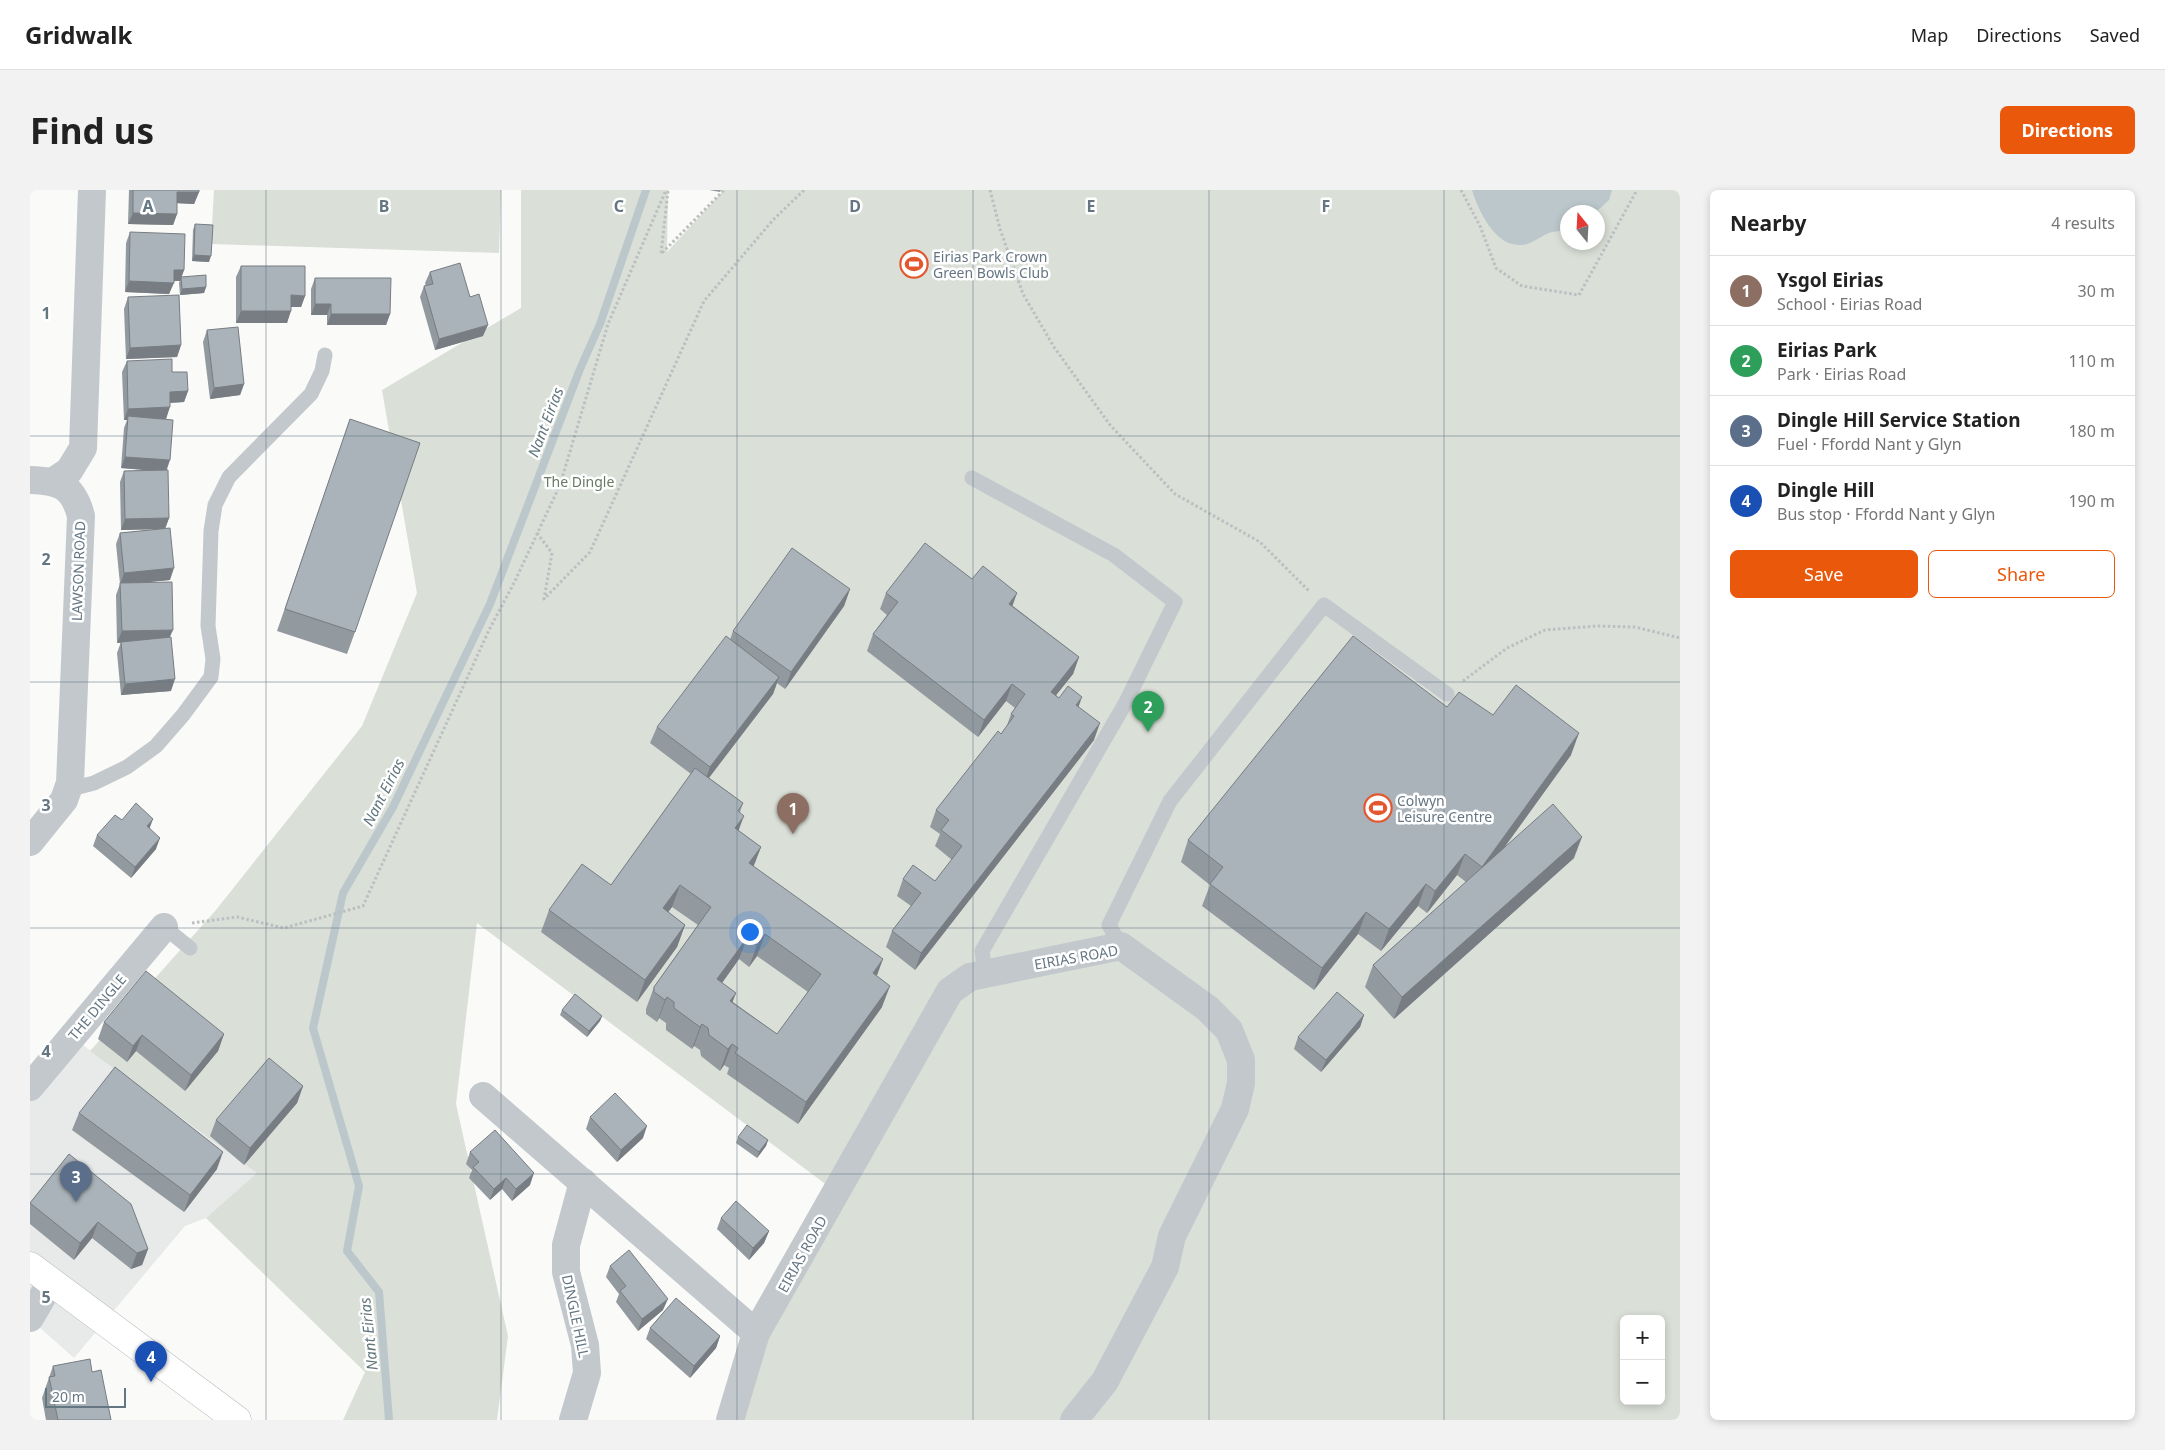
<!DOCTYPE html>
<meta charset="utf-8">
<style>
body{margin:0;font-family:"Noto Sans",sans-serif;background:#f2f2f2;color:#222}
.controls{position:absolute;right:15px;bottom:15px;display:grid;overflow:hidden;border-radius:8px;box-shadow:0 2px 8px #0003}
.controls button{width:45px;height:45px;display:grid;place-items:center;padding:0;border:0;border-bottom:1px solid #e0e0e0;background:#fff;color:#222;font:25px sans-serif}
.compass{position:absolute;left:1530px;top:15px;width:45px;height:45px;border-radius:50%;background:#fff;box-shadow:0 2px 8px #0003;rotate:342deg}
.scale{position:absolute;left:15px;bottom:12px;width:81px;box-sizing:border-box;padding-left:5px;border:2px solid #657683;border-top:0;font-size:14px;line-height:18px;white-space:nowrap;color:#657683;-webkit-text-stroke:4px #fff;paint-order:stroke}
.you{position:absolute;left:719px;top:741px;width:18px;height:18px;margin:-12px;border:4px solid #fff;border-radius:50%;background:#1a73e8;box-shadow:0 0 0 8px #1a73e833}
.badge{display:grid;place-items:center;width:32px;height:32px;border-radius:50%;background:#ea580c;color:#fff;font-size:16px;font-weight:700}
.pin{position:absolute;translate:-50% -41px;filter:drop-shadow(0 1px 2px #0008)}
.pin::after{content:'';position:absolute;top:26px;width:18px;height:15px;background:inherit;clip-path:polygon(0 0,100% 0,50% 100%)}
.list{margin:0;padding:0;list-style:none}
h2{display:flex;justify-content:space-between;align-items:center;height:65px;margin:0;padding:0 20px;font-size:21px}
h2 small{font-size:16px;font-weight:400;color:#767676}
.list li{display:grid;grid-template-columns:32px 1fr auto;gap:15px;align-items:center;box-sizing:border-box;height:70px;padding:0 20px;border-top:1px solid #e0e0e0}
.list b{display:block;font-size:19px;white-space:nowrap}
.list p{margin:0;font-size:16px;white-space:nowrap;color:#767676}
.list em{font-size:16px;font-style:normal;color:#767676}
.actions{display:flex;gap:10px;padding:15px 20px}
.actions a{flex:1;padding:11px 0;border:1px solid #ea580c;border-radius:8px;text-align:center;font-size:18px;color:#ea580c}
.actions .main{background:#ea580c;color:#fff}
.map{position:relative;flex:none;width:1650px;height:1230px;overflow:hidden;border-radius:8px}
header{display:flex;align-items:center;gap:30px;box-sizing:border-box;height:70px;padding:0 25px;background:#fff;border-bottom:1px solid #e0e0e0}
header strong{font-size:24px}
nav{display:flex;gap:28px;margin-inline-start:auto;font-size:18px}
.intro{display:flex;align-items:center;justify-content:space-between;box-sizing:border-box;height:120px;padding:0 30px}
h1{margin:0;font-size:35px}
.button{padding:12px 22px;border-radius:8px;background:#ea580c;color:#fff;font-size:18px;font-weight:700}
main{display:flex;gap:30px;padding:0 30px}
aside{flex:1;background:#fff;border-radius:8px;box-shadow:0 2px 8px #0003}
.map>svg:first-child{display:block}
.built{fill:#e8e9e9}
.green{fill:#dadfd7;fill-rule:evenodd}
.water{fill:#bbc7cb}
.lines{fill:none;stroke-linecap:round;stroke-linejoin:round}
.stream{stroke:#bbc7cb;stroke-width:8}
.primary-casing{stroke:#b5babe;stroke-width:29}
.path{stroke:#bbbfc2;stroke-width:3;stroke-dasharray:2.5 2.5;stroke-linecap:butt}
.service{stroke:#c3c8cc;stroke-width:15}
.minor{stroke:#c3c8cc;stroke-width:28}
.tertiary{stroke:#c3c8cc;stroke-width:28}
.primary{stroke:#fff;stroke-width:28}
.wall{fill:#929a9f;fill-rule:evenodd}
.shaded-wall{fill:#777d82}
.building{fill:#aab3b9;stroke:#777d82;fill-rule:evenodd}
.grid{fill:none;stroke:#657683;stroke-width:1;stroke-opacity:0.55}
.labels{text-anchor:middle;dominant-baseline:central;stroke-width:5;stroke-linejoin:round;paint-order:stroke}
.poi-label{font-size:14px;fill:#657683;stroke:#fff;text-anchor:start}
.park-label{font-size:14px;fill:#687a64;stroke:#fff}
.street-label{font-size:14px;fill:#657683;stroke:#fff}
.water-label{font-size:15px;font-style:italic;fill:#60757c;stroke:#fff}
.grid-label{font-size:16px;text-anchor:middle;font-weight:bold;fill:#657683;stroke:#fff;stroke-width:5;stroke-linejoin:round;paint-order:stroke}
</style>
<header>
<strong>Gridwalk</strong>
<nav><a>Map</a><a>Directions</a><a>Saved</a></nav>
</header>
<div class="intro"><h1>Find us</h1><a class="button">Directions</a></div>
<main>
<div class="map">
<svg width="1650" height="1230" viewBox="0 0 1650 1230">
<rect width="100%" height="100%" fill="#fafaf8"/>
<path class="built" d="M42,847L228,983L176,1028L155,1036L44,1168L0,1129V897Z"/>
<g class="green">
<path d="M184,0H471L469,63L181,54Z"/>
<path d="M491,0H638L637,62L694,0H1650V1230H707L746,1110L806,1002L447,733L426,914L478,1146L467,1230H313L335,1182L176,1028L227,983L60,861L186,720L332,536L387,403L352,200L491,118ZM1538,22H1568V52H1538ZM1594,1129H1631V1211H1594Z"/>
</g>
<path class="water" d="M1442,0H1582L1579,10L1566,22H1538L1537,40C1533,41 1527,41 1522,42C1511,45 1502,55 1490,55C1465,56 1448,20 1442,0Z"/>
<g class="lines">
<path class="stream" d="M359,1230L349,1102L317,1061L329,996L283,838L313,703L363,617L460,414L550,179L570,134L616,0"/>
<g class="primary-casing">
<path id="primary" d="M0,1076L207,1230"/>
</g>
<g class="path">
<path d="M960,0L970,39L993,104L1024,157L1080,235L1145,304L1230,352L1280,402"/>
<path d="M1431,0L1450,36L1466,78L1492,96L1549,105L1607,0"/>
<path d="M638,1L631,64L694,0"/>
<path d="M507,343L522,363L514,409L560,362L674,111L743,30L774,0"/>
<path d="M1433,491L1477,458L1515,440L1567,436L1605,437L1650,448"/>
<path d="M162,733L207,727L254,738L333,716L459,440L484,393L530,295L578,134L636,0"/>
</g>
<g class="service">
<path d="M942,288L1084,365L1145,412L1096,512L952,761L955,784"/>
<path d="M37,600L64,593L97,577L126,556L153,525L181,487L183,469L178,436L181,341L185,315L199,287L281,204L292,181L295,165"/>
<path d="M134,737L160,758"/>
<path d="M1091,756L1079,735L1140,611L1294,415L1417,504"/>
</g>
<g class="minor">
<path d="M0,290C29,291 43,295 51,326L40,593L34,610L0,652"/>
<path d="M24,291L39,281L53,258L62,0"/>
<path d="M0,897L134,737"/>
<path d="M453,906L726,1143"/>
<path d="M543,1230L557,1183L555,1155L536,1082V1055L553,992"/>
<path d="M700,1230L726,1143L920,801L940,787L1091,756L1177,818L1199,840L1211,870V893L1205,919L1142,1046L1135,1077L1075,1191L1044,1230"/>
</g>
<path class="tertiary" d="M0,1128L21,1092"/>
<use href="#primary" class="primary"/>
</g>
<g class="wall">
<path d="M99,0H169V2L164,14L147,13V24L143,35L98,34Z"/>
<path d="M679,0H691L690,2Z"/>
<path d="M165,34L179,72L162,71L163,40Z"/>
<path d="M100,42L154,80L150,91H144L139,104L95,102L96,53Z"/>
<path d="M211,76L275,106L271,117H261L257,133H206V87Z"/>
<path d="M400,82L440,107L453,146L405,160L390,107L394,96H396L395,93Z"/>
<path d="M151,87L176,97L174,103L150,105L149,93Z"/>
<path d="M285,88L360,124L356,135H297V125H281V99Z"/>
<path d="M98,107L151,155L147,167L96,169L94,119Z"/>
<path d="M177,140L214,194L210,205L180,209L173,152Z"/>
<path d="M97,171L142,182L158,201L154,212L140,213L136,229H131L136,280L139,328L135,339L140,390L104,393L140,447L141,501L91,505L87,463L91,452L87,453L86,405L90,394L86,354L90,343L131,339L91,340L90,292L94,281L119,280L91,278L94,238L97,230H94L92,182Z"/>
<path d="M320,229L325,442L317,464L247,441Z"/>
<path d="M942,389L983,416L1049,467L1043,484L1026,505L1029,508L1049,517L1064,550L885,780L856,757L862,741L881,716L867,706L873,689L905,691L922,670L905,656L910,644L900,637L906,620L971,544L976,538L981,524L985,518L976,511L948,547L837,461L843,444L857,425L850,419L856,403Z"/>
<path d="M820,399L814,416L755,499L747,493L743,504L679,588L713,613L710,622L709,641L731,657L723,676L847,786L852,817L768,934L697,884L699,878L694,875L690,881L671,866L670,860L664,856L662,859L636,840V833L629,828L627,832L616,824V819L624,797L668,735L642,717L638,722L655,735L647,757L607,812L511,742L519,720L581,695L661,584L620,553L627,537L700,450L703,441ZM727,766L778,802L747,844L703,812L692,793L709,769L719,777Z"/>
<path d="M1463,525L1541,565L1474,658L1544,668L1364,829L1335,797L1343,775L1436,692L1427,685L1397,723L1388,716L1351,761L1328,744L1284,800L1172,716L1180,695L1151,672L1158,650Z"/>
<path d="M92,630L120,638L126,659L101,688L63,656L67,645Z"/>
<path d="M532,820L572,826L570,831L557,847L530,825Z"/>
<path d="M1334,825L1330,837L1291,882L1264,859L1268,847Z"/>
<path d="M74,832L194,844L188,861L155,901L106,861L97,872L68,849Z"/>
<path d="M273,896L267,913L214,975L180,946L186,930Z"/>
<path d="M49,923L187,979L154,1022L42,940Z"/>
<path d="M560,927L613,948L587,972L556,939Z"/>
<path d="M708,947L738,950L736,956L727,968L706,953Z"/>
<path d="M440,962L500,995L482,1011L472,999L460,1010L439,988L442,980L436,974Z"/>
<path d="M39,964L118,1059L112,1075L101,1079L62,1048L44,1070L0,1034V1013Z"/>
<path d="M691,1028L739,1041L734,1053L719,1070L687,1039Z"/>
<path d="M580,1076L633,1120L608,1141L586,1112L589,1104L576,1087Z"/>
<path d="M620,1138L690,1146L686,1158L660,1188L616,1149Z"/>
<path d="M23,1176L62,1182L81,1230H16L12,1208Z"/>
</g>
<g class="shaded-wall">
<path d="M147,2H169L164,14L143,13Z"/>
<path d="M103,23L147,24L143,35L98,34Z"/>
<path d="M164,65L181,66L179,72L162,71Z"/>
<path d="M144,80H154L150,91H140Z"/>
<path d="M99,91L144,93L139,104L95,102Z"/>
<path d="M176,97L174,103L150,105L152,99Z"/>
<path d="M261,105L275,106L271,117H257Z"/>
<path d="M285,114H301L297,125H281Z"/>
<path d="M211,121H261L257,133H206Z"/>
<path d="M301,124H360L356,135H297Z"/>
<path d="M458,135L453,146L405,160L409,149Z"/>
<path d="M151,155L147,167L96,169L100,158Z"/>
<path d="M214,194L210,205L180,209L184,198Z"/>
<path d="M158,201L154,212L135,213L140,202Z"/>
<path d="M140,217L136,229L98,230V226L97,230H94L98,219Z"/>
<path d="M95,267L140,270L136,282L91,278Z"/>
<path d="M139,328L135,339L91,340L95,329Z"/>
<path d="M144,378L140,390L90,395L94,383Z"/>
<path d="M820,399L814,416L755,499L761,482Z"/>
<path d="M987,403L981,420L979,414Z"/>
<path d="M143,440L138,451L87,453L92,441Z"/>
<path d="M1049,467L1043,484L1015,519L1021,502Z"/>
<path d="M749,487L743,504L674,594L680,577Z"/>
<path d="M145,489L141,501L91,505L95,494Z"/>
<path d="M982,494L976,511L948,547L954,530Z"/>
<path d="M1052,507L1046,524V515Z"/>
<path d="M1070,533L1064,550L885,780L891,763Z"/>
<path d="M1549,543L1541,565L1444,699L1452,677Z"/>
<path d="M714,626L706,647L705,638Z"/>
<path d="M123,629L119,640L117,636Z"/>
<path d="M1552,647L1544,668L1364,829L1372,807Z"/>
<path d="M130,648L126,659L101,688L105,677Z"/>
<path d="M731,657L723,678L719,673Z"/>
<path d="M1435,664L1427,685L1397,723L1405,701Z"/>
<path d="M1396,694L1388,716L1351,761L1359,739Z"/>
<path d="M650,695L642,717L625,740L633,718Z"/>
<path d="M1336,722L1328,744L1284,800L1292,778Z"/>
<path d="M655,735L647,757L607,812L615,790Z"/>
<path d="M735,744L727,766L719,777L727,755Z"/>
<path d="M717,748L709,769L679,811L687,789Z"/>
<path d="M853,769L845,791L843,783Z"/>
<path d="M860,796L852,817L768,934L776,912Z"/>
<path d="M706,803L698,824L700,811Z"/>
<path d="M637,807L629,828L627,832L635,810Z"/>
<path d="M1334,825L1330,837L1291,882L1296,870Z"/>
<path d="M572,826L570,831L557,847L559,841Z"/>
<path d="M672,834L664,856L662,859L670,837Z"/>
<path d="M194,844L188,861L155,901L161,885Z"/>
<path d="M112,845L106,861L97,872L103,856Z"/>
<path d="M702,854L694,875L690,881L698,859Z"/>
<path d="M273,896L267,913L214,975L220,958Z"/>
<path d="M617,936L613,948L587,972L591,960Z"/>
<path d="M738,950L736,956L727,968L729,962Z"/>
<path d="M193,962L187,979L154,1022L160,1005Z"/>
<path d="M504,983L500,995L482,1011L486,999Z"/>
<path d="M476,988L472,999L460,1010L464,999Z"/>
<path d="M68,1032L62,1048L44,1070L50,1053Z"/>
<path d="M739,1041L734,1053L719,1070L723,1058Z"/>
<path d="M118,1059L112,1075L101,1079L107,1063Z"/>
<path d="M638,1109L633,1120L608,1141L612,1129Z"/>
<path d="M690,1146L686,1158L660,1188L664,1176Z"/>
</g>
<g class="building">
<path d="M103,0H169V2H147V24L103,23Z"/>
<path d="M165,34L183,35L181,66L164,65Z"/>
<path d="M100,42L155,44L154,80H144V93L99,91Z"/>
<path d="M430,73L440,107L449,104L458,135L409,149L394,96L403,94L400,82Z"/>
<path d="M211,76H275V106L261,105V121H211Z"/>
<path d="M176,85V97L152,99L151,87Z"/>
<path d="M285,88H361L360,124H301V114H285Z"/>
<path d="M149,105L151,155L100,158L98,107Z"/>
<path d="M208,137L214,194L184,198L177,140Z"/>
<path d="M142,169V182H157L158,201L140,202V217L98,219L97,171Z"/>
<path d="M98,226L143,230L140,270L95,267Z"/>
<path d="M320,229L390,253L325,442L255,419Z"/>
<path d="M138,280L139,328L95,329L94,281Z"/>
<path d="M140,338L144,378L94,383L90,343Z"/>
<path d="M895,353L942,389L953,376L987,403L979,414L1049,467L1021,502L1029,508L1038,496L1052,507L1046,515L1070,533L891,763L862,741L891,703L873,689L883,675L905,691L932,656L911,640L919,630L906,620L968,541L971,544L984,526L981,524L995,504L982,494L954,530L843,444L868,412L856,403Z"/>
<path d="M762,358L820,399L761,482L703,441Z"/>
<path d="M142,392L143,440L92,441L90,393Z"/>
<path d="M696,446L749,487L680,577L627,537Z"/>
<path d="M1323,446L1417,517L1429,502L1463,525L1486,495L1549,543L1452,677L1435,664L1405,701L1396,694L1359,739L1336,722L1292,778L1180,694L1193,677L1158,650Z"/>
<path d="M141,447L145,489L95,494L91,452Z"/>
<path d="M665,578L713,613L708,621L714,626L705,638L731,657L719,673L853,769L843,783L860,796L776,912L705,863L708,858L702,854L698,859L679,845L678,838L672,834L670,837L644,818V812L637,807L635,810L624,802V797L681,717L650,695L633,718L655,735L615,790L519,720L552,674L581,695ZM735,744L791,784L747,844L700,811L706,803L687,789L717,748L727,755Z"/>
<path d="M106,613L123,629L117,636L130,648L105,677L67,645L85,625L92,630Z"/>
<path d="M1523,614L1552,647L1372,807L1343,775Z"/>
<path d="M116,781L194,844L161,885L112,845L103,856L74,832Z"/>
<path d="M1307,802L1334,825L1296,870L1268,847Z"/>
<path d="M545,804L572,826L559,841L532,820Z"/>
<path d="M239,868L273,896L220,958L186,930Z"/>
<path d="M85,877L193,962L160,1005L49,923Z"/>
<path d="M585,903L617,936L591,960L560,927Z"/>
<path d="M717,935L738,950L729,962L708,947Z"/>
<path d="M465,940L504,983L486,999L476,988L464,999L443,977L449,972L440,962Z"/>
<path d="M39,964L101,1014L118,1059L107,1063L68,1032L50,1053L0,1013Z"/>
<path d="M706,1011L739,1041L723,1058L691,1028Z"/>
<path d="M599,1060L638,1109L612,1129L590,1101L596,1096L580,1076Z"/>
<path d="M646,1108L690,1146L664,1176L620,1138Z"/>
<path d="M60,1169L62,1182L71,1180L81,1230H28L19,1187L25,1186L23,1176Z"/>
</g>
<path class="grid" d="M236,0V1230M471,0V1230M707,0V1230M943,0V1230M1179,0V1230M1414,0V1230M0,246H1650M0,492H1650M0,738H1650M0,984H1650"/>
<defs>
<g id="stadium-ring" transform="scale(1.4375)"><circle r="9.5" fill="#fff" stroke="#e4572e" stroke-width="1.5"/><path d="M0-5a6.5 5 0 1 0 0 10a6.5 5 0 1 0 0-10ZM-3.5-1.8h7v3.6h-7Z" fill="#e4572e"/></g>
</defs>
<g fill-rule="evenodd">
<use href="#stadium-ring" x="884" y="74"/>
<use href="#stadium-ring" x="1348" y="618"/>
</g>
<g class="labels">
<g class="poi-label">
<text x="903" y="66">Eirias Park Crown<tspan x="903" dy="16">Green Bowls Club</tspan></text>
<text x="1367" y="610">Colwyn<tspan x="1367" dy="16">Leisure Centre</tspan></text>
</g>
<g class="park-label">
<text x="549" y="291">The Dingle</text>
</g>
<g class="street-label">
<text transform="translate(48 381) rotate(-88)">LAWSON ROAD</text>
<text transform="translate(1046 767) rotate(-10)">EIRIAS ROAD</text>
<text transform="translate(67 817) rotate(-50)">THE DINGLE</text>
<text transform="translate(772 1064) rotate(-61)">EIRIAS ROAD</text>
<text transform="translate(546 1126) rotate(78)">DINGLE HILL</text>
</g>
<g class="water-label">
<text transform="translate(515 232) rotate(-69)">Nant Eirias</text>
<text transform="translate(353 602) rotate(-63)">Nant Eirias</text>
<text transform="translate(338 1144) rotate(-96)">Nant Eirias</text>
</g>
</g>
<g class="grid-label">
<text x="118" y="22">A</text>
<text x="354" y="22">B</text>
<text x="589" y="22">C</text>
<text x="825" y="22">D</text>
<text x="1061" y="22">E</text>
<text x="1296" y="22">F</text>
<text x="16" y="129">1</text>
<text x="16" y="375">2</text>
<text x="16" y="621">3</text>
<text x="16" y="867">4</text>
<text x="16" y="1113">5</text>
</g>
</svg>
<div class="controls">
<button>+</button>
<button>−</button>
</div>
<svg class="compass" viewBox="-18 -18 36 36"><path d="M0-13l5 13h-10z" fill="#e53935"/><path d="M0 13l5-13h-10z" fill="#767676"/></svg>
<div class="scale">20 m</div>
<div class="you"></div>
<div class="pin badge" style="left:763px;top:644px;background:#8d6e63">1</div>
<div class="pin badge" style="left:1118px;top:542px;background:#2e9e5b">2</div>
<div class="pin badge" style="left:46px;top:1012px;background:#5c6f8a">3</div>
<div class="pin badge" style="left:121px;top:1192px;background:#1a4fb4">4</div>
</div>
<aside>
<h2>Nearby<small>4 results</small></h2>
<ul class="list">
<li><span class="badge" style="background:#8d6e63">1</span><div><b>Ysgol Eirias</b><p>School · Eirias Road</p></div><em>30 m</em></li>
<li><span class="badge" style="background:#2e9e5b">2</span><div><b>Eirias Park</b><p>Park · Eirias Road</p></div><em>110 m</em></li>
<li><span class="badge" style="background:#5c6f8a">3</span><div><b>Dingle Hill Service Station</b><p>Fuel · Ffordd Nant y Glyn</p></div><em>180 m</em></li>
<li><span class="badge" style="background:#1a4fb4">4</span><div><b>Dingle Hill</b><p>Bus stop · Ffordd Nant y Glyn</p></div><em>190 m</em></li>
</ul>
<div class="actions"><a class="main">Save</a><a>Share</a></div>
</aside>
</main>
